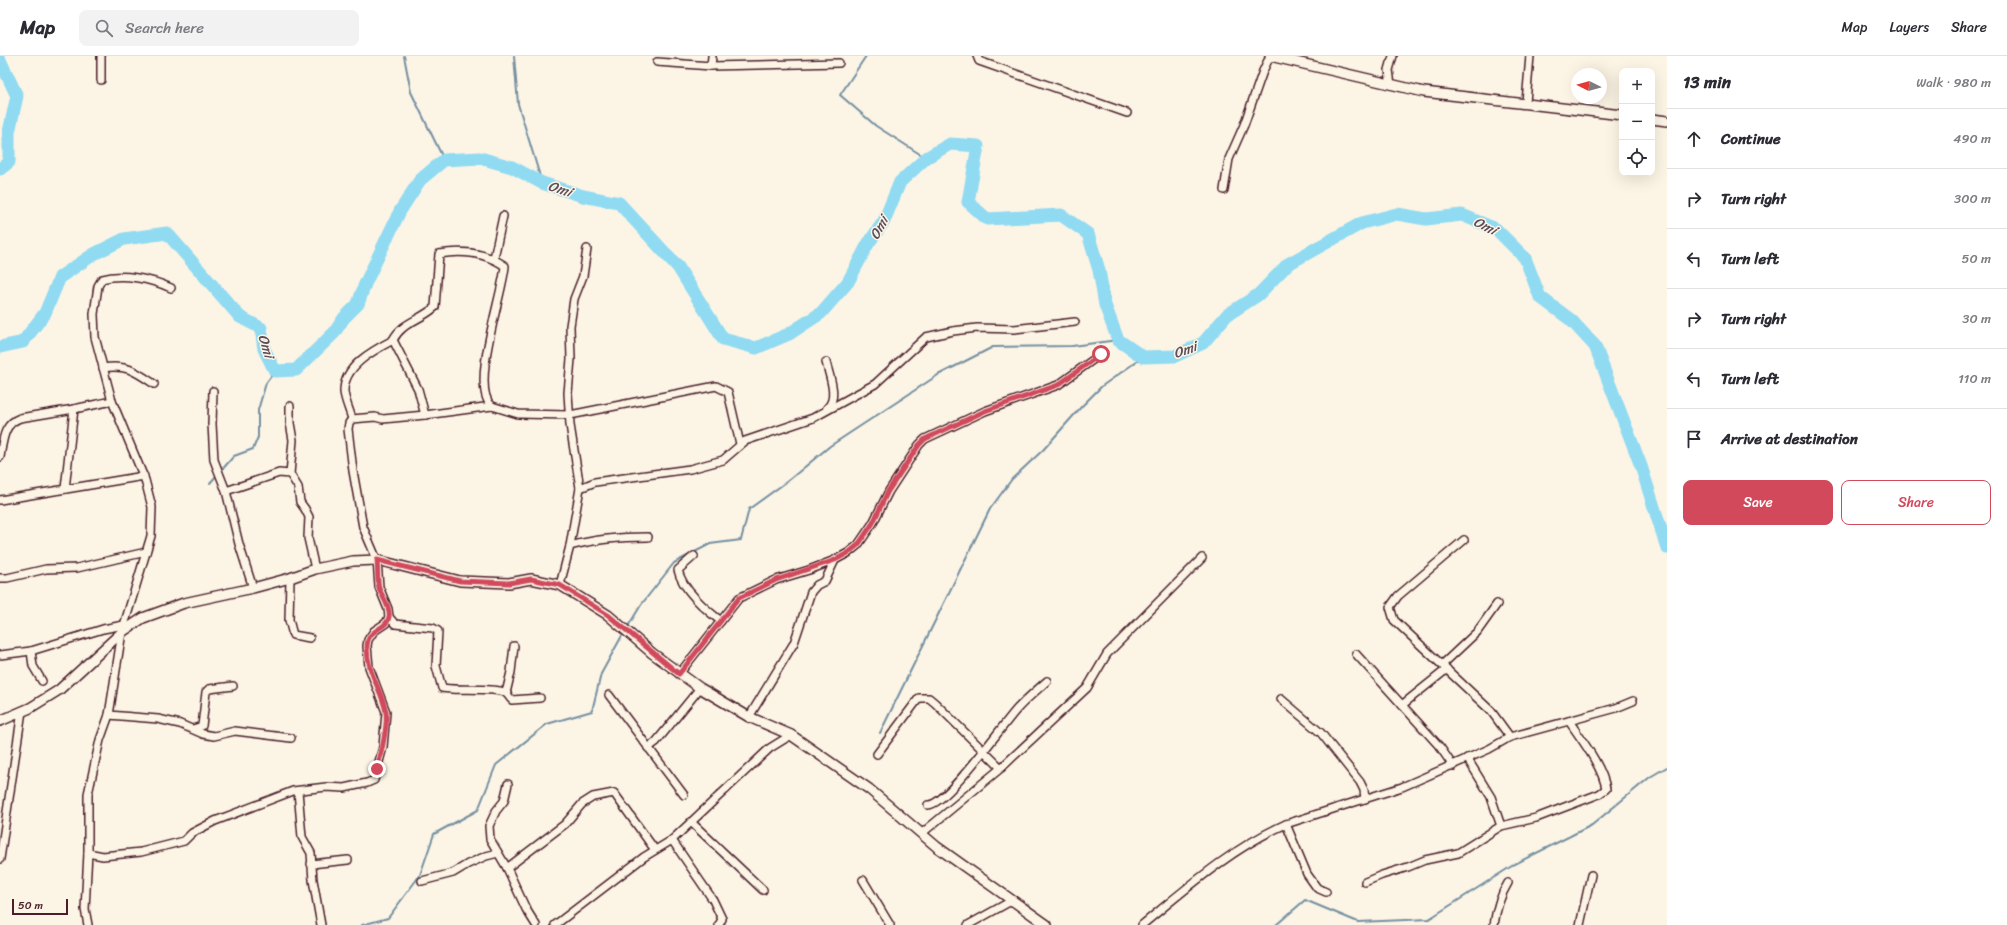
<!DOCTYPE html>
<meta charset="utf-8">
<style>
body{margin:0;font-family:Sriracha,sans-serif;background:#f2f2f3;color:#2b2b33}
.controls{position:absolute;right:12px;top:12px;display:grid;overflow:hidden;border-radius:8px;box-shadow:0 4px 16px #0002}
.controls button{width:36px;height:36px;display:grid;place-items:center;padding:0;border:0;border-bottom:1px solid #e1e1e2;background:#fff;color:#2b2b33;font:20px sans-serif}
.compass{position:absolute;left:1571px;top:12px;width:36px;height:36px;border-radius:50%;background:#fff;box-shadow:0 4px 16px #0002;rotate:275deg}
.scale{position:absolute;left:12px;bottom:10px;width:56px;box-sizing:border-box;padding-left:4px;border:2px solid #4a1f2b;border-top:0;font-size:11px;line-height:14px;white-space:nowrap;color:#4a1f2b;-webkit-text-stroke:3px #fcf5e5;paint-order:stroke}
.stop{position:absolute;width:12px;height:12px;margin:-9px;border:3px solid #d1495b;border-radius:50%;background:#fff}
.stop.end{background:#d1495b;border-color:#fff;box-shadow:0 1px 4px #0008}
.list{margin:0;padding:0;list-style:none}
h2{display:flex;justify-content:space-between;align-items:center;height:52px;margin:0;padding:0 16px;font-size:17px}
h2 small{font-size:13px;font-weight:400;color:#7c7c81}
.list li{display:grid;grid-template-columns:26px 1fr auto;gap:12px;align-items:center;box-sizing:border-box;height:60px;padding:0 16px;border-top:1px solid #e1e1e2}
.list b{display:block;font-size:15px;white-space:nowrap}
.list em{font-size:13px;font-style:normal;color:#7c7c81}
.actions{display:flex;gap:8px;padding:12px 16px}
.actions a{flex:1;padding:9px 0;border:1px solid #d1495b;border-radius:8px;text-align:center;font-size:14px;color:#d1495b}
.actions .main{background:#d1495b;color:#fff}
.icon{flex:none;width:22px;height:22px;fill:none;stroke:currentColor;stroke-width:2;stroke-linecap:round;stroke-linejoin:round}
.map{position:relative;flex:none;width:1667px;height:869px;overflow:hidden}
header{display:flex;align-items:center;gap:24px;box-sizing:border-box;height:56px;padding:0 20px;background:#fff;border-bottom:1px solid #e1e1e2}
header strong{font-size:19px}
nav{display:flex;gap:22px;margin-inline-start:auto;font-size:14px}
.search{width:280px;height:36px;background:#f2f2f3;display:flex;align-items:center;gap:10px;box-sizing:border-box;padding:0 14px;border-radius:8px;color:#7c7c81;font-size:15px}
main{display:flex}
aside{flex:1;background:#fff}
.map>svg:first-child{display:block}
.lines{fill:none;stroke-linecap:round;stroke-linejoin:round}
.stream{stroke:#748fa2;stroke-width:2}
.river{stroke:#90daf2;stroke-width:13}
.minor-casing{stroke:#4a1f2b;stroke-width:10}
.tertiary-casing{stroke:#4a1f2b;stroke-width:12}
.minor{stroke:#fcf5e5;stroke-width:7}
.tertiary{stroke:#fcf5e5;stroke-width:9}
.route{stroke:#d1495b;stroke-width:5}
.labels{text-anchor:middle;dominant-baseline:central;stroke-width:3;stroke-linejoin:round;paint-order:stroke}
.water-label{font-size:14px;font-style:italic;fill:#5c4e5d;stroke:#fcf5e5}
</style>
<header>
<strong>Map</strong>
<div class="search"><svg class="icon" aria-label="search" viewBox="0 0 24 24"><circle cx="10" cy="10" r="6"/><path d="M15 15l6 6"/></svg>Search here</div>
<nav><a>Map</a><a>Layers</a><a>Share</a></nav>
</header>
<main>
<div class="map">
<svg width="1667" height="869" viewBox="0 0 1667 869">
<rect width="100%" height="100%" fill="#fcf5e5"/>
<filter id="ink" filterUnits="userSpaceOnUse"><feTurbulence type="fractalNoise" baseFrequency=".025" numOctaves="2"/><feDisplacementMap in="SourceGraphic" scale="8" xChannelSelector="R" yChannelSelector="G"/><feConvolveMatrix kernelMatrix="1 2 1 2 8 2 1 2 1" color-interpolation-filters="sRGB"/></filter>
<g filter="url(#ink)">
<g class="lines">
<g class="stream">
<path d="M404,0L411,36L444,104"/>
<path d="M514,0L518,48L542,127"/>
<path d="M866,0L840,39L876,70L926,102"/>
<path d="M220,416L234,400L253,393L258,381V354L266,327L275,315"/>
<path d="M210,427L217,419"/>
<path d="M627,572L641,549L674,507L710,488L741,484L749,453L789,424L830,390L938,319L993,291L1072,290L1118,284"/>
<path d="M880,677L990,453L1012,423L1043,394L1082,350L1102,330L1143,301"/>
<path d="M362,869L388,862L420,819L434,778L478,754L496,709L547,668L592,655L601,618L624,576"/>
<path d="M1276,869L1305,844L1358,866L1429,863L1515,808L1592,769L1650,721L1667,711"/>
</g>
<g class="river">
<path d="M0,4L17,40L9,76V106L0,113"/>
<path d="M0,291L23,286L45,257L60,221L94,198L124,183L167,177L240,261L261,272L264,293L275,315L296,314L334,277L344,262L358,248L365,228L400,155L420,124L444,104L480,102L512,111L542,127L583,140L619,147L678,211L723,283L756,292L789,278L821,257L848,226L868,188L884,165L900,126L926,102L950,88L978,90L968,146L987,163L1061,159L1088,178L1099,214L1105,249L1118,284L1143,301L1175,300L1203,287L1227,259L1258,239L1288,208L1362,167L1397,158L1426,163L1462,159L1496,173L1525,202L1540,241L1571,264L1595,290L1641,410L1667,492"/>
</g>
<g class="minor-casing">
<g id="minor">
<path d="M977,0L979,5L1127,57"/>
<path d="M657,6L711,10L839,7"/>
<path d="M711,10L712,0"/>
<path d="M101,24V0"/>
<path d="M1391,29L1389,14L1393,0"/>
<path d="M1526,46L1530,0"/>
<path d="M1224,134L1229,103L1244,69L1263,15L1270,0"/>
<path d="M494,202L503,160"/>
<path d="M826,306C829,319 839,342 827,352"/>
<path d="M103,312C126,308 135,315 154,328"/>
<path d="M213,335L212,368L214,404L226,435L239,488L253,532"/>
<path d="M425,359L418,333L393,284C402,266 421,264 435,251L439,198C462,194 486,197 505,210C503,238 469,332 492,350"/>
<path d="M352,363C350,355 345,345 344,336C343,310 374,294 393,284"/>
<path d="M0,401C3,385 3,368 20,362L74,353"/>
<path d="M290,418L293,384L290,367V350"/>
<path d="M580,432L595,426L690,413L723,404L745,385L813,362L875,328L926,281L953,275L977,272L1014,273L1075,266"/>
<path d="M65,433L74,353L112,345"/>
<path d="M226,435L279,417L290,418L298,431L300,446L305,453L309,461L308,482L315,513"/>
<path d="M0,444L144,420"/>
<path d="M1464,484L1398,540L1390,551L1394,564L1491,655L1510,681"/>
<path d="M570,490C595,483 623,481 648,481"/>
<path d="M694,500L678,514C682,533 706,554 721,565"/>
<path d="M0,522H7L46,513L77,512L146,496"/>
<path d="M290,522L289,564L293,579L310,582"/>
<path d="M560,529L570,490L580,432L570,369L568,337L571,303L570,270L574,243L583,220L587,193"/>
<path d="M389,561L395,568L433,572L438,575L436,610L442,632C456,635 497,631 506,637C509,639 509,642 512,644L540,642"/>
<path d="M31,595L33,610L42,625"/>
<path d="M1356,598L1440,691L1453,710"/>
<path d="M0,599L31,595L103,573L124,569"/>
<path d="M1443,608L1477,576L1497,548"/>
<path d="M679,618L739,542L776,524L809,514L835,504L848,497L858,489L873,467L889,435L919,389L925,383L985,355L1058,329L1101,298"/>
<path d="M506,637L511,616L514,590"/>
<path d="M609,639L684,739"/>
<path d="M1281,643L1321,677L1360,726L1364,734L1365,743"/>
<path d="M1402,649L1447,613"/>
<path d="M109,659L158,663L180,668L203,678L214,680L235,675L291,682"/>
<path d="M749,661L794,587L811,536L817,529L825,525L835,504"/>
<path d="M193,673L202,670L206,636L209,633L233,630"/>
<path d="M648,692L656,686L700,632"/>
<path d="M877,698L919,642H929L935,647L1001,712"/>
<path d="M1467,702L1491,741L1501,770"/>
<path d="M508,728L504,745L496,755L489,770L490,783L507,812L526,853L536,869"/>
<path d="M298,735L302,781L311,797L313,824L321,869"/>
<path d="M928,749C946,750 1003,668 1017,653C1026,643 1037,634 1047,625"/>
<path d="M691,766L763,834"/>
<path d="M1286,768L1307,818L1317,832L1326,836"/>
<path d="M921,778L1001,712L1087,632L1107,598L1202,502"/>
<path d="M672,784L713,844L722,863L719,869"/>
<path d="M88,797L103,800L141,796L184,785L192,777L215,765L293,735L326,731L344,732L367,727L374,724L383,691L386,656L369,611L367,590L368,584L374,575L386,567L389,561L388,553L379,531L377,504L363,471L353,415L348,373L349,367L352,363L375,361L383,363L425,359L492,350L518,358L570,359L716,330L728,336L740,388"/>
<path d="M0,803L22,655"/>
<path d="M311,808L348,804"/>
<path d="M507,812L565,768L582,748L593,741L614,737L655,794"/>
<path d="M863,824L890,869"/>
<path d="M422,825L453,817L468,808L486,800L498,797"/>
<path d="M1365,826L1382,819L1408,811L1425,804L1458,797L1501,770L1536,762L1599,738L1606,733C1603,711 1581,683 1569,665"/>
<path d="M88,869L85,853L88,797V738L100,684L109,659L122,576L151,480L152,451L145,424L112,345L95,281L94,258L98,230L102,223C123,217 151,223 171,232"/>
<path d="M555,869L644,801L672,784L770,692L791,679"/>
<path d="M968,869L1013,844"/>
<path d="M1142,869C1187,832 1232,792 1286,768L1402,731L1489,693L1510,681L1616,652L1633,645"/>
<path d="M1494,869C1496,854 1500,840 1508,827"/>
<path d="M1580,869L1591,819"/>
</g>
</g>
<g class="tertiary-casing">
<g id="tertiary">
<path d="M1270,0L1424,36L1622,59"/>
<path d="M1652,63L1667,65"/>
<path d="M0,665L30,652L59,634L122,576L143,562L184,547L253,532L290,522L315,513L353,505L377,504L460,525L509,527L531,523L560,529L608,559L652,597L700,632L749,661L791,679L869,733L937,791L1047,869"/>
</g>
</g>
<use href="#minor" class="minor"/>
<use href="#tertiary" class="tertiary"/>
</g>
</g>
<g class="lines" filter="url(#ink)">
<path class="route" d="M377,713C381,698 388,671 386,656C382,633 367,618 367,591C367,572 387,574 389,561C391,551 382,541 379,532C377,524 378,513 377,504L460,525L509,527L531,523L560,529L608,559L679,618L739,542L776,524L835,504L848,497L858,489L873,467L888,435L919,389L925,383L985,355L1058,329L1101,298"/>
</g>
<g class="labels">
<g class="water-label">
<text transform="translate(560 133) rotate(17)">Omi</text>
<text transform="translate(1485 170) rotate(26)">Omi</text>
<text transform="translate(879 172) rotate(-62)">Omi</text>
<text transform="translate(266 290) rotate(73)">Omi</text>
<text transform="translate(1185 294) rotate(-20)">Omi</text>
</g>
</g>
</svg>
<div class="controls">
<button>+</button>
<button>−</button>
<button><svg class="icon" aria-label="locate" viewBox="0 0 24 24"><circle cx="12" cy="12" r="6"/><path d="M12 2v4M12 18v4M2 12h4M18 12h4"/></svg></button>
</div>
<svg class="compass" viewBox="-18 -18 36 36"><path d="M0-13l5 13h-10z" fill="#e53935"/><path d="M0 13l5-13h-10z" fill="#7c7c81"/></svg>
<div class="scale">50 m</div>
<div class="stop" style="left:1101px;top:298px"></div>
<div class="stop end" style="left:377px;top:713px"></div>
</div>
<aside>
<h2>13 min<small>Walk · 980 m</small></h2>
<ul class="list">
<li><svg class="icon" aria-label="ahead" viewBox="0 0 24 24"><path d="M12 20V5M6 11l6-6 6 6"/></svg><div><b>Continue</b></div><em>490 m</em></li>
<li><svg class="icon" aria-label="right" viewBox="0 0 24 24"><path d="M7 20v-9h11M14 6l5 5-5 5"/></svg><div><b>Turn right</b></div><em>300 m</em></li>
<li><svg class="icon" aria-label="left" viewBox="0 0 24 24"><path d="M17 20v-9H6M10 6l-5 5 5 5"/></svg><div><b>Turn left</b></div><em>50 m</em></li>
<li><svg class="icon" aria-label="right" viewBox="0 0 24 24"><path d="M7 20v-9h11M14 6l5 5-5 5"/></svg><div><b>Turn right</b></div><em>30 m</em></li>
<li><svg class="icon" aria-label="left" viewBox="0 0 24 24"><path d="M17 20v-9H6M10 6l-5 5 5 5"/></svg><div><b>Turn left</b></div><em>110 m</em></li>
<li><svg class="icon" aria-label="arrive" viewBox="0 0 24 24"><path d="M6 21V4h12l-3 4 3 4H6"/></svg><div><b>Arrive at destination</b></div></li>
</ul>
<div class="actions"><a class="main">Save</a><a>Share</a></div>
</aside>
</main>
